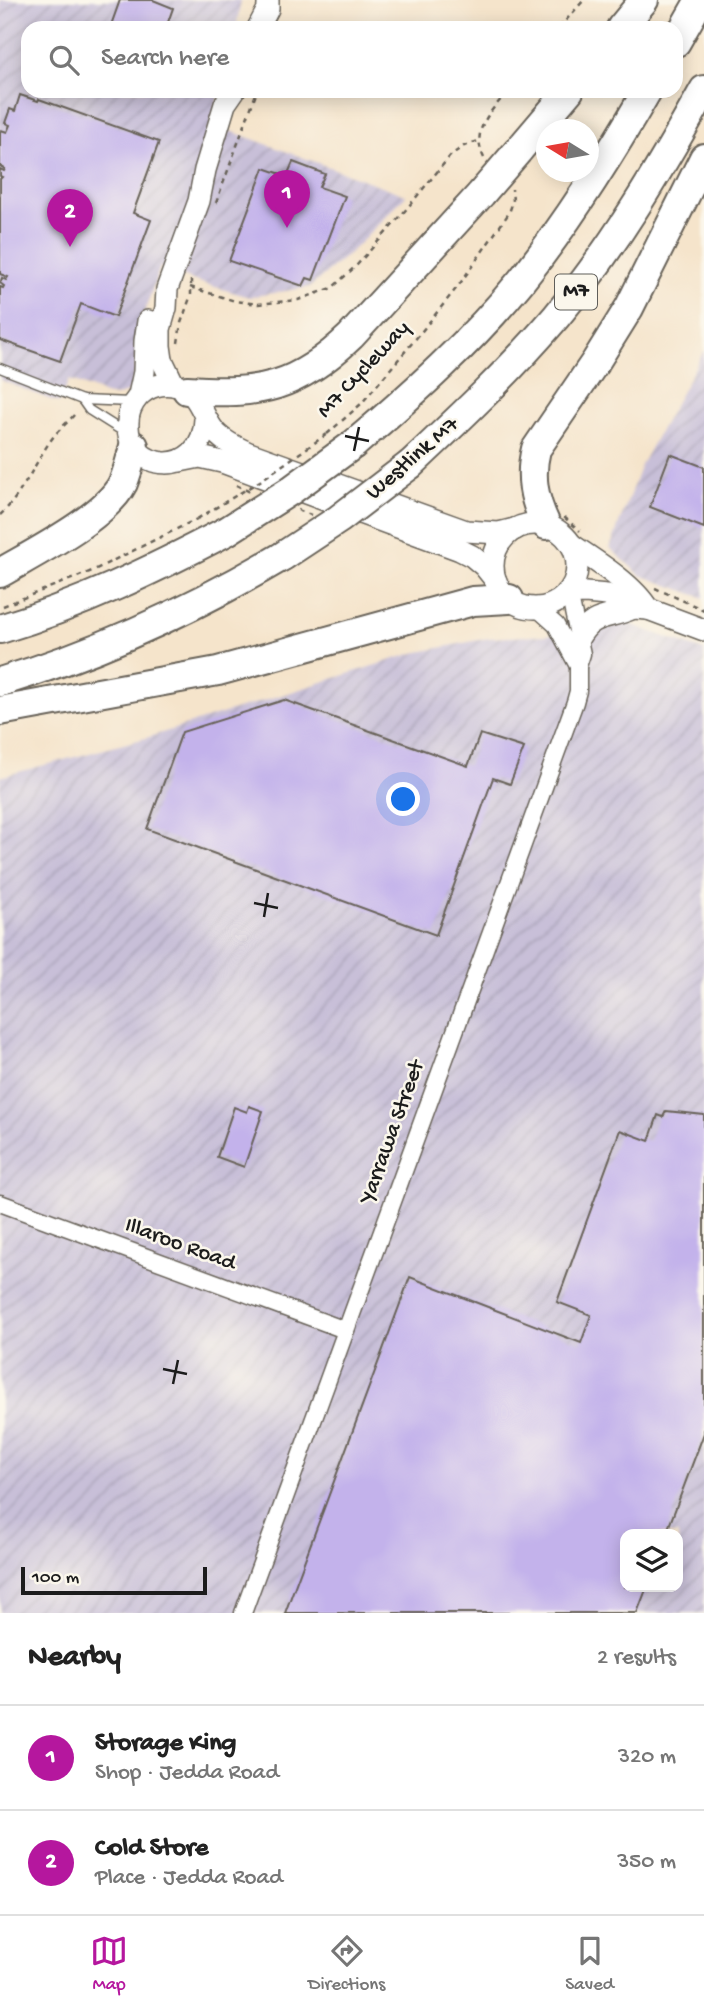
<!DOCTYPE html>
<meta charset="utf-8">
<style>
body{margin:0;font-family:"Gochi Hand",sans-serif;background:#f2f2f2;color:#222}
.controls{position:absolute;right:21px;bottom:21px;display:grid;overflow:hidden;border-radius:14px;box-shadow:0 4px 18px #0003}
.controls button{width:63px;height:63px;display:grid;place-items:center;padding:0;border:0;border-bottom:2px solid #e0e0e0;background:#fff;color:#222;font:35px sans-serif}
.compass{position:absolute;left:536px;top:119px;width:63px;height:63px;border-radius:50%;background:#fff;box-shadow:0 4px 18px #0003;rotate:281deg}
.scale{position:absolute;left:21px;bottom:18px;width:186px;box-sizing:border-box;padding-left:7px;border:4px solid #1c1c1c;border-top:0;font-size:19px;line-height:24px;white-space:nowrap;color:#1c1c1c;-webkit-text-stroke:5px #fbf7ec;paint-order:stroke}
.you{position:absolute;left:404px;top:800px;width:24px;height:24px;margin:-18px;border:5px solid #fff;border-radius:50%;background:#1a73e8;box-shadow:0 0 0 10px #1a73e833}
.badge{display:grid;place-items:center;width:46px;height:46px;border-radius:50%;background:#b5179e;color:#fff;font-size:23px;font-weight:700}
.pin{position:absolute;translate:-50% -58px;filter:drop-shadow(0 2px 4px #0008)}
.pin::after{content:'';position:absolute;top:37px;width:24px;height:21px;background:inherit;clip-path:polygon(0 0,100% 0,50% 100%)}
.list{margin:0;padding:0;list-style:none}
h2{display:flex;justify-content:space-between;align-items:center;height:91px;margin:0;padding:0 28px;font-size:30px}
h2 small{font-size:23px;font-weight:400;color:#767676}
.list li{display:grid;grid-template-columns:46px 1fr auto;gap:21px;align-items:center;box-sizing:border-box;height:105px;padding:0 28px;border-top:2px solid #e0e0e0}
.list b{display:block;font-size:26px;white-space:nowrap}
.list p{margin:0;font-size:23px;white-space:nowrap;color:#767676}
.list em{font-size:23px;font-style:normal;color:#767676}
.icon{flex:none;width:38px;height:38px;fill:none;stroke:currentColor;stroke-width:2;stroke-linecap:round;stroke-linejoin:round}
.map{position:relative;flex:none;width:704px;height:1613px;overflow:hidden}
.search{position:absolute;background:#fff;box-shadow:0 4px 18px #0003;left:21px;right:21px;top:21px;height:77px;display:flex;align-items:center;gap:18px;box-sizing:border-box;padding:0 24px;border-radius:21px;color:#767676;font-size:26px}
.sheet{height:301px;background:#fff}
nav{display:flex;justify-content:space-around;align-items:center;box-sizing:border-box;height:98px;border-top:2px solid #e0e0e0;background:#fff;font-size:19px;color:#767676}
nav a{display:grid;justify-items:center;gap:4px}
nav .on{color:#b5179e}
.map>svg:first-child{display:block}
.industrial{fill:url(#industrial-furrows);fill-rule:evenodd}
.building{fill:#c3b2eb}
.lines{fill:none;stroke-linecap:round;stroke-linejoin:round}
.service-casing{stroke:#686259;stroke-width:11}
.minor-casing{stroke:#686259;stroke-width:19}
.secondary-casing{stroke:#686259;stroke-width:24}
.motorway-casing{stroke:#686259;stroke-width:32}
.path{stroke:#686259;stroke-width:2.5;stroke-dasharray:5 5;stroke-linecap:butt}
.service{stroke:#fff;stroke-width:8}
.minor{stroke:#fff;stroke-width:16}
.secondary{stroke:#fff;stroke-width:21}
.motorway{stroke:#fff;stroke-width:28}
.motorway-bridge-casing{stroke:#686259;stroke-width:32;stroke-linecap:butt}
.path-bridge{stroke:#686259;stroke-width:2.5;stroke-dasharray:5 5;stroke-linecap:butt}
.motorway-bridge{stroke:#fff;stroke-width:28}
.ticks{fill:none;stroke:#1c1c1c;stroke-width:2.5}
.labels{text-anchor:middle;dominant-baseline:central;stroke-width:5;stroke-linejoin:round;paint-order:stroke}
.shield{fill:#fbf7ec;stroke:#5f5e5a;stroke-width:2}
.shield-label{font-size:21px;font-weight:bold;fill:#1c1c1c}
.street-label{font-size:23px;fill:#1c1c1c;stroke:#fbf7ec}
</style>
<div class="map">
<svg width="704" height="1613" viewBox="0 0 704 1613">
<defs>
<pattern id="industrial-furrows" width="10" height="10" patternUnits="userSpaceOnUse" patternTransform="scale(1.75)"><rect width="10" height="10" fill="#c8bfd8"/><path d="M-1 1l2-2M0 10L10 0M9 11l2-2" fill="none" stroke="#aba4b9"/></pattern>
</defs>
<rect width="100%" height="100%" fill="#fbf7ec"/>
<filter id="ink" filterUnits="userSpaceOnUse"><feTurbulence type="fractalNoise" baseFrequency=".0143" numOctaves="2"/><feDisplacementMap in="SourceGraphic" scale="14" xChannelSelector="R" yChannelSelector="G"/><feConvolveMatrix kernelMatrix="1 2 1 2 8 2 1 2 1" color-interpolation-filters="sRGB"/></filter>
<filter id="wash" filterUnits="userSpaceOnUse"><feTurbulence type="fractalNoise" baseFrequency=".00686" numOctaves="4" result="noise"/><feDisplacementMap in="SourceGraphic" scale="28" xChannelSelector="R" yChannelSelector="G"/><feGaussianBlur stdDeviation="1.57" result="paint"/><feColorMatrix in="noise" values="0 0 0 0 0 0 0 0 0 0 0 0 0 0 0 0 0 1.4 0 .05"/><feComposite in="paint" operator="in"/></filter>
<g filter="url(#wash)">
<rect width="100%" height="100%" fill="#f5e4cb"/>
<g class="industrial">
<path d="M0,0H241L236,28H28V91H220L211,124L406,195L356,247L310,287L249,297L195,281L160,267L142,319L133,385L127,392L121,395L114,396L105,394L69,380L59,403L0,380Z"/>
<path d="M704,351V598L640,575L610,548L641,465Z"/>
<path d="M627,623L704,651V1613H0V777L146,738L414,653L489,638L547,635ZM625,1534H678V1587H625Z"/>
</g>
<g id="blocks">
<g class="building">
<path d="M120,0H153L173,8L167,25L162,24L161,28H110Z"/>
<path d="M20,95L38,101L39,99L159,142L133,213L151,220L115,317L81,304L60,361L0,340V287L3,288L4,286L0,283L2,278L6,280L8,277L0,274V179L2,177L0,176V169L4,171L5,169L0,166V132L1,130L7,132L10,125L5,123L10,109L15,111Z"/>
<path d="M293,162L325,174L319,187L345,196L313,280L307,278L303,286L229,261L264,168L287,176Z"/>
<path d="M670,454L704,467V528L650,507Z"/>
<path d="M284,700L468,766L480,734L524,748L510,784L493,778L436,935L147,829L182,732Z"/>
<path d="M249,1106L263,1111L244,1167L217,1157L234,1107L247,1112Z"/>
<path d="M666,1111L704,1115V1433L666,1534H625V1587H647L637,1613H285L410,1277L581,1343L591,1315L557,1302L620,1130L649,1141L658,1115L663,1117Z"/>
</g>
</g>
</g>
<g filter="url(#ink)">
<use href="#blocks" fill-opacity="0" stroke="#686259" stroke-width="2"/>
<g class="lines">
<g class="service-casing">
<g id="service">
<path d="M0,368L82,400L131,402"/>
<path d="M82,400L89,410L127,434"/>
</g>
</g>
<g class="minor-casing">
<g id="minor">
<path d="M537,608L556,625L578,666"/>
<path d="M0,1203L345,1330"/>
<path d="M243,1613L575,702L578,691V666L582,654L571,602L565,595"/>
</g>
</g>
<g class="secondary-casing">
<g id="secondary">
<path d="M258,28L268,9V0"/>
<path d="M174,385L162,360L160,346V329L166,308L167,289L199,201L205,170L225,104L234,91"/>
<path d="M139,395L144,372L145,341L148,321"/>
<path d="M205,419C203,481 125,473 128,422C128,413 132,404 138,397C148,386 163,382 177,386C202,393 201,418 217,434C226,443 238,448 249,453L466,531L499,533L515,529"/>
<path d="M180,461L200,457L222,462L460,550L472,556L484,566L496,581"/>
<circle cx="535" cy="566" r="42"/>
<path d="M572,545C596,561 634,585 648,609"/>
<path d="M566,594L585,593L607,595L633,608L648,609L704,630"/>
<path d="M578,639C594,611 609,620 633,608"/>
</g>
</g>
<g class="motorway-casing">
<g id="motorway">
<path d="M621,28L644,0"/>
<path d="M676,42L700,0"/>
<path d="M518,151L569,91"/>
<path d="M187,390C260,395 297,388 351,336L481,194"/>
<path d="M354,444C413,394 472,341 521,281C569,221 609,157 647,91"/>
<path d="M411,464C461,417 511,370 556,317C614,247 660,169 704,90"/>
<path d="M546,525C534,500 529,477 536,449L596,361L629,308L704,158"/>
<path d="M0,573C34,553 106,517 123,483C128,471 131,458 134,446"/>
<path d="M0,629C80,605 153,570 227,531"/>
<path d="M0,682C100,652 193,609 283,556"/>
<path d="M0,711L218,671L473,601L509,599"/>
</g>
</g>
<g class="path">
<path d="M559,28L584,0"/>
<path d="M484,158C470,129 491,112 508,91"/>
<path d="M216,203L257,91"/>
<path d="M190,287L235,301L258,304L298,300L332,288L357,265L399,218L451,155L464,146L478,141"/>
<path d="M178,343L181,323L191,295V275"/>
<path d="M327,434L361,404L418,336L459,285L509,213L513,201L512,189"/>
<path d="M236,485L252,493"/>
<path d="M298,510L311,515"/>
<path d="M0,515C24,493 35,461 54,436C61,427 71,420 77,411"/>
<path d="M564,517L580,531"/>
<path d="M655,588L704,610"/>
<path d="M3,606L92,571L197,519"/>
</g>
<use href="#service" class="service"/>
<use href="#minor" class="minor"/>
<use href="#secondary" class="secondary"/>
<use href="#motorway" class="motorway"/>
<g class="motorway-bridge-casing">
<g id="motorway-bridge">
<path d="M481,194L518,151"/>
<path d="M227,531L290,491L354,444"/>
<path d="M283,556L339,519L411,464"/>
</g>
</g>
<path class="path-bridge" d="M197,519L260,481L327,434"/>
<use href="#motorway-bridge" class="motorway-bridge"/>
</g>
</g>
<path class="ticks" d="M345,436L369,441M354,451L359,427M254,903L278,908M264,917L268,893M163,1369L187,1374M173,1384L178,1360"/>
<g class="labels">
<rect class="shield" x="555" y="274.5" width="42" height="35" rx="5"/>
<g class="shield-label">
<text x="576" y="292">M7</text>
</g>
<g class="street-label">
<text transform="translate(364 370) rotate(-47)">M7 Cycleway</text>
<text transform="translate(413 459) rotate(-41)">Westlink M7</text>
<text transform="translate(393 1132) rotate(-70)">Yarrawa Street</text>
<text transform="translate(180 1245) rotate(20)">Illaroo Road</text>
</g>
</g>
</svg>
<div class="controls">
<button><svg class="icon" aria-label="layers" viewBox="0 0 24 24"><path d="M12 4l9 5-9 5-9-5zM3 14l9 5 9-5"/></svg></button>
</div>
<svg class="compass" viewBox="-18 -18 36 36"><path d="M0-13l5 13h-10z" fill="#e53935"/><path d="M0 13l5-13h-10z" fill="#767676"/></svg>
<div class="scale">100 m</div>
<div class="you"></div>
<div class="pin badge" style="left:287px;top:228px">1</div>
<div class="pin badge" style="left:70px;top:247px">2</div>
<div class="search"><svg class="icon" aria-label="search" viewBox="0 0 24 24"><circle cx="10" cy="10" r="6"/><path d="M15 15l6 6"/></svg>Search here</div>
</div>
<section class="sheet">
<h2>Nearby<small>2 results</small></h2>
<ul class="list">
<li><span class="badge">1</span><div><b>Storage King</b><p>Shop · Jedda Road</p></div><em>320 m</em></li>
<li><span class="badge">2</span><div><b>Cold Store</b><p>Place · Jedda Road</p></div><em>350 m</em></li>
</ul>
</section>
<nav>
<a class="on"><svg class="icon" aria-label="map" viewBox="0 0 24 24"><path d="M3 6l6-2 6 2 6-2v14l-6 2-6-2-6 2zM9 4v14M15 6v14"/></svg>Map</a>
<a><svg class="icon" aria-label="directions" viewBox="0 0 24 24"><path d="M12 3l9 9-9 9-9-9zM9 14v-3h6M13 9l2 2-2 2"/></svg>Directions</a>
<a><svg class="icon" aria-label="saved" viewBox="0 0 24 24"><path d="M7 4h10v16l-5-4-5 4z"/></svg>Saved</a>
</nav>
